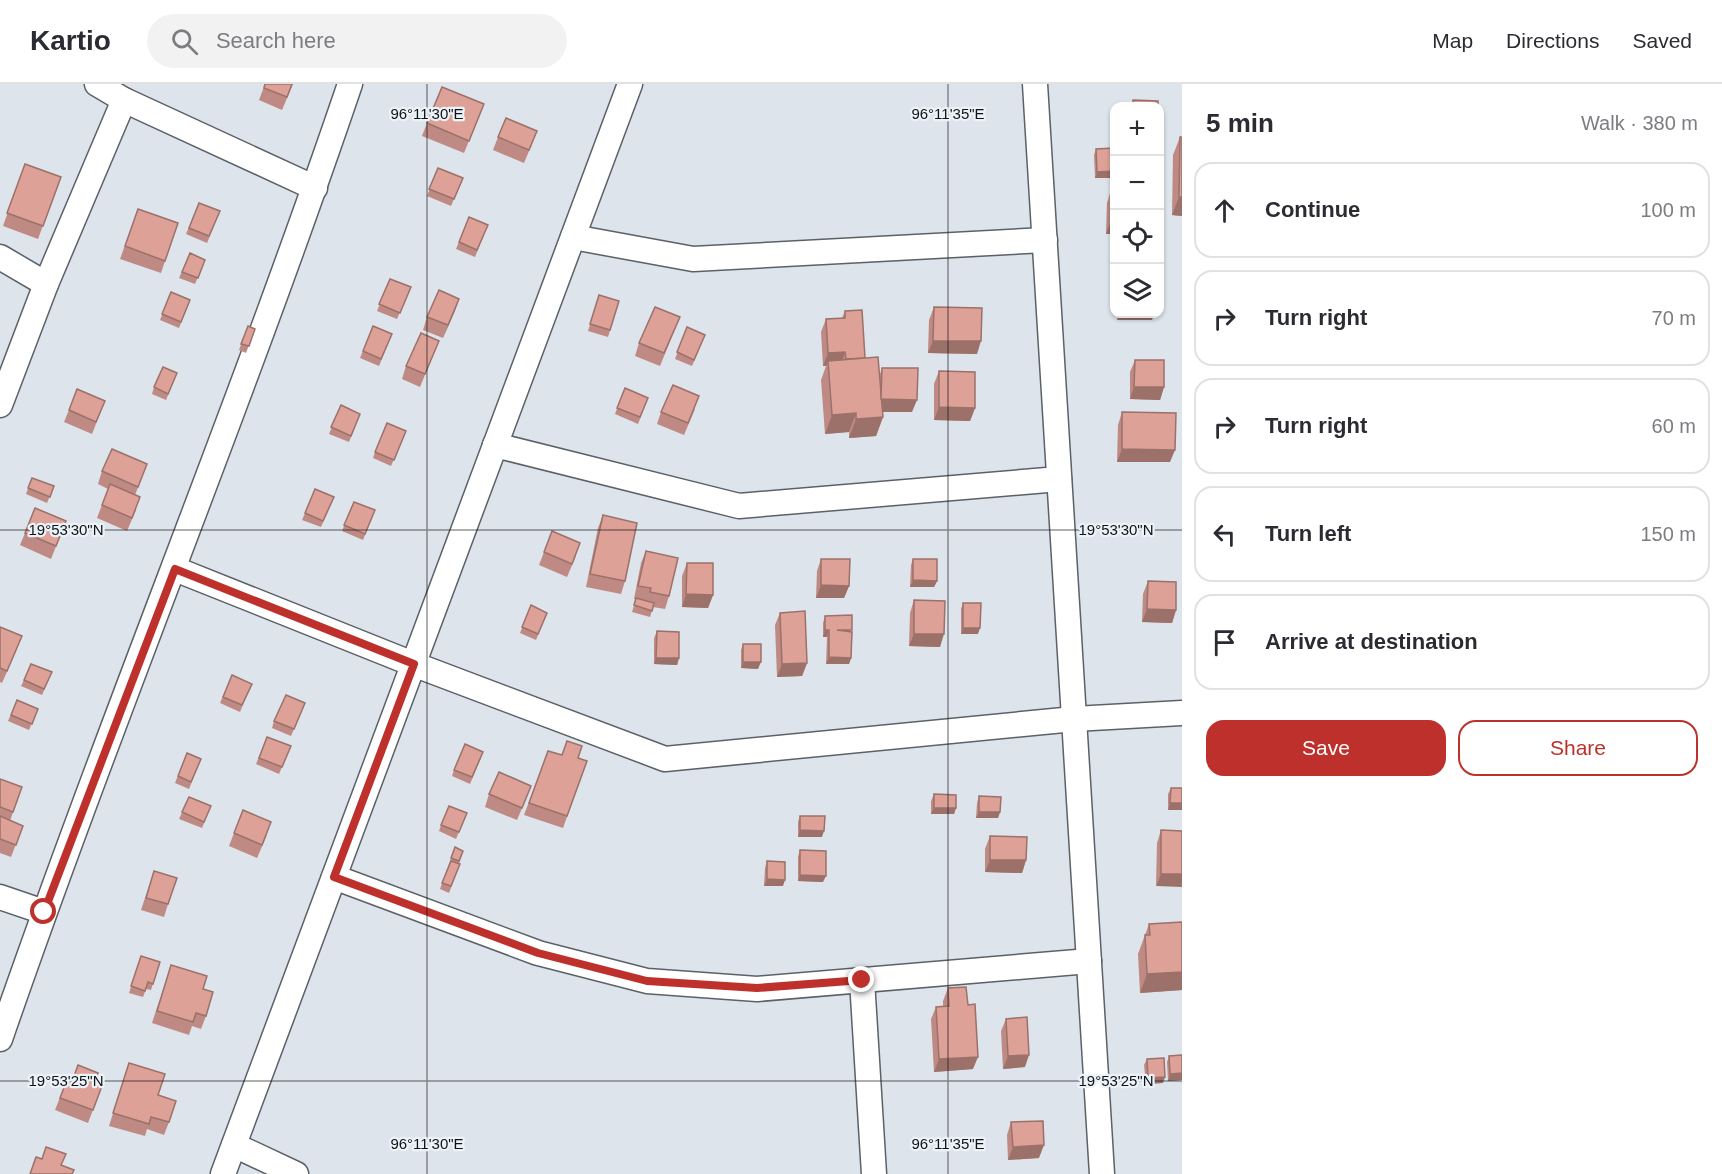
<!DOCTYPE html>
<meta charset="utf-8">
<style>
body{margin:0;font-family:Arial,sans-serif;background:#f2f2f3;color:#2b2b33}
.controls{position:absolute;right:18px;top:18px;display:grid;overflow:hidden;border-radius:12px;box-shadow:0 2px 4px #0004}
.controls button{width:54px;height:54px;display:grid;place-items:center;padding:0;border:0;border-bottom:2px solid #e1e1e2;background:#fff;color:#2b2b33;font:30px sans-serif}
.stop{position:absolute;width:18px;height:18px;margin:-14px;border:4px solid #be302b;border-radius:50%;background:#fff}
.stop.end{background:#be302b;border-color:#fff;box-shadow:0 2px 6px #0008}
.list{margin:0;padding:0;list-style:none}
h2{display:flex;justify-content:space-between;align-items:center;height:78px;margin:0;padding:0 24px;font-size:26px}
h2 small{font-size:20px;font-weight:400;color:#7c7c81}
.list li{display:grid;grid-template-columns:39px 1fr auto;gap:18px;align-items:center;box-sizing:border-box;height:96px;margin:0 12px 12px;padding:0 12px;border:2px solid #e1e1e2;border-radius:18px}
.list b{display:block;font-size:22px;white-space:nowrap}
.list em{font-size:20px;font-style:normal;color:#7c7c81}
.actions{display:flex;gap:12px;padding:18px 24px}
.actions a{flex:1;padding:14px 0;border:2px solid #be302b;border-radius:18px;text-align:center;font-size:21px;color:#be302b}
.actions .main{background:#be302b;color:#fff}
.icon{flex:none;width:33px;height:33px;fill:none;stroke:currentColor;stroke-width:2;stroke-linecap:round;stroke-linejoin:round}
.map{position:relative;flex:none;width:1182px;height:1090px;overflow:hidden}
header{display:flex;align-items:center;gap:36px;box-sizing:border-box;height:84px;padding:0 30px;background:#fff;border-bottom:2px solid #e1e1e2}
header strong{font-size:28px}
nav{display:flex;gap:33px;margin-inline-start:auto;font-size:21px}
.search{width:420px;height:54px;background:#f2f2f3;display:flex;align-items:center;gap:15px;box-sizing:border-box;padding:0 21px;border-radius:33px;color:#7c7c81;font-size:22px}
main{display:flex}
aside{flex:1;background:#fff}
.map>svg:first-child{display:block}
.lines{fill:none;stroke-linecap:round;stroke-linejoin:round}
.minor-casing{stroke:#5b6167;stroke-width:27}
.minor{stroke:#fff;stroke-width:24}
.wall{fill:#bf8a83}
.shaded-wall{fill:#9b716a}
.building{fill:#dea198;stroke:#9b716a;stroke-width:1.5}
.route{stroke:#be302b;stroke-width:8}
.ticks{fill:none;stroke:#101315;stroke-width:1.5;stroke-opacity:0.45}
.ticks-label{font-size:15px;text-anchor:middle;fill:#101315;stroke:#ebf2f8;stroke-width:4.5;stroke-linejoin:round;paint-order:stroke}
</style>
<header>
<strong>Kartio</strong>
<div class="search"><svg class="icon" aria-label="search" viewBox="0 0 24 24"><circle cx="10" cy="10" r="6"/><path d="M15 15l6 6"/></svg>Search here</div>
<nav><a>Map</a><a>Directions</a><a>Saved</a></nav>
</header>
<main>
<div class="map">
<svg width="1182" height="1090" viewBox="0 0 1182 1090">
<rect width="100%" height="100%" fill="#dde4eb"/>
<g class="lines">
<g class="minor-casing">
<g id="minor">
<path d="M97,0L124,16L315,104"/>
<path d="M1035,0L1102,1090"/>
<path d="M573,153L693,175L1045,156"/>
<path d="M0,173L46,200"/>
<path d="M0,321L46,200L124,16"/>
<path d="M495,361L739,422L1059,395"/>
<path d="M175,485L413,580L665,675L1074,635L1182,629"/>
<path d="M334,793L538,869L647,897L757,905L1089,877"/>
<path d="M0,813L44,828"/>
<path d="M862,896L874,1090"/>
<path d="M0,955C111,634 241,321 350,0"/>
<path d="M234,1061L296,1090"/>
<path d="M223,1090L630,0"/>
</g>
</g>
<use href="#minor" class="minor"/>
</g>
<g class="wall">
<path d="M265,0H293L282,26L259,16Z"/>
<path d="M484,20L464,69L422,52L427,39Z"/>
<path d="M498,53L532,60L524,79L493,66Z"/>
<path d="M1180,53H1182V132L1172,131L1173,71Z"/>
<path d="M1114,64V94H1095L1094,71L1096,65Z"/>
<path d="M25,80L61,93L38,155L3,142Z"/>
<path d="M438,84L463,94L451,122L427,112Z"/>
<path d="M1111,106L1114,150H1106L1107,119Z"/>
<path d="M199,119L220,127L207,159L186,150Z"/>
<path d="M138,125L178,139L161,189L120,175Z"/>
<path d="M469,133L488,141L475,173L456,165Z"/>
<path d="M190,169L205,176L195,200L179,194Z"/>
<path d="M390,195L411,203L397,235L377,227Z"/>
<path d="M171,208L190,216L179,244L160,236Z"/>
<path d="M599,211L619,217L608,253L588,247Z"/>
<path d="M459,215L443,254L423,246L427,233Z"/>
<path d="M934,223L977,270L928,269L929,236Z"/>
<path d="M845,227L865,274L880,290L882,284L912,328H882L883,333L876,352L849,354V348L825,350L821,296L826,282H823L821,248L826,235L842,234Z"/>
<path d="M680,233L660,282L635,272L639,259Z"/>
<path d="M248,242L255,245L246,269L239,266Z"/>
<path d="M373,242L392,250L379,282L360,274Z"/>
<path d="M687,243L705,251L692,282L675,275Z"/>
<path d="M434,269L420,303L402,295L406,282Z"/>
<path d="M1135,276L1164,303L1160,316L1130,315V288Z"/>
<path d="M939,287L975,324L970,337L934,336V300Z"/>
<path d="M177,289L166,316L152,310L154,303Z"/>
<path d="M625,304L648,314L638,340L615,330Z"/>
<path d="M105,317L92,350L64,338L69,326Z"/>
<path d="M341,321L360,330L349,358L329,350Z"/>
<path d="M695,325L684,351L657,340L661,328Z"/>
<path d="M1122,328L1170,378H1117L1118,341Z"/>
<path d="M406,347L391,382L373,374L375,368Z"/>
<path d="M102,387L142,393L135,411L136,426L127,447L97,434L108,405L98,400Z"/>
<path d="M32,394L54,402L47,419L26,410Z"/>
<path d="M334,413L321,443L302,436L305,429Z"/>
<path d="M354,418L375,426L363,456L342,447Z"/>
<path d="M603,431L625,497L621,510L586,503L598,444Z"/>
<path d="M66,437L51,475L20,461L25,449Z"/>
<path d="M646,467L669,512L665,525L653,523L650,533L632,528L636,515H634L641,479Z"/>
<path d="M544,468L576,472L567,493L539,481Z"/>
<path d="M821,475L849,502L844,514H816L817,487Z"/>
<path d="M913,475L937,497L934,503H910L911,481Z"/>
<path d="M687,479L713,511L708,524L682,523V492Z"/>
<path d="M1148,497L1176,526L1172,539L1142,538L1143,510Z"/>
<path d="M914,516L940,563L909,562L910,529Z"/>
<path d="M963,519L978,550H961V525Z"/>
<path d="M531,521L547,529L536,556L520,549Z"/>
<path d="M780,529L807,579L802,592L777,593L775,541Z"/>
<path d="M825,532L851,548V574L849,580H826L827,553H823V539Z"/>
<path d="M0,543L17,565L2,599L0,598Z"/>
<path d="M657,547L679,574L677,581L654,580V554Z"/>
<path d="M743,560L758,585L741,584V566Z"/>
<path d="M52,588L42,611L21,602L24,596Z"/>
<path d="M232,591L249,606L240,628L220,619Z"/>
<path d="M17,616L38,625L29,646L8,637Z"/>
<path d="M305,619L291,652L272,644L274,637Z"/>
<path d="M267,653L291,662L279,690L256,680Z"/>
<path d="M548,667L561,671L578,674L587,677L563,744L524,731Z"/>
<path d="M187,669L201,675L189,705L175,699Z"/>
<path d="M481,674L470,700L452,692L454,686Z"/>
<path d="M0,695L22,703L10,737L23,742L11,773L0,769Z"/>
<path d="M1171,704H1182L1168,726V710Z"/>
<path d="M489,710L526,715L517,736L485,723Z"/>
<path d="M934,710L956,724L954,730H931V717Z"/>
<path d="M979,712L1000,728L998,734H976L977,719Z"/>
<path d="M189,713L211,722L202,744L179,735Z"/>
<path d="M800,732L822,753H798V738Z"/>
<path d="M464,736L456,755L439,747L441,741Z"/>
<path d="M1161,746L1182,747L1156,802L1157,759Z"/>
<path d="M234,749L267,751L257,774L229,762Z"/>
<path d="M990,752L1026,776L1022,789L985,788V765Z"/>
<path d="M455,763L463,767L459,780H460L449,809L440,805Z"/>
<path d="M800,766L823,798L798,797V773Z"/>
<path d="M767,777L783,802H764L765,784Z"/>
<path d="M154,787L168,820L164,833L141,826Z"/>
<path d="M1182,838V906L1140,909L1138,870L1149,840Z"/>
<path d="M141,872L160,878L151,906L146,905L143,913L129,909Z"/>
<path d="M171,881L203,905L206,932L201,945L192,942L189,951L152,939Z"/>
<path d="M948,904L968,921L973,985L934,988L931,935L936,923L943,922V917Z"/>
<path d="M1006,935L1025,983L1003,985L1001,947Z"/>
<path d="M1182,971V996L1168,997L1167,978L1169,972Z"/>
<path d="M1147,975L1163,999L1146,1000L1144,981Z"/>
<path d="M129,979L158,1011L169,1038L164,1051L147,1045L145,1052L109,1042Z"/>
<path d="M68,993L73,995L95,999L102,1002L88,1039L55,1026Z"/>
<path d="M1011,1038L1039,1074L1008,1076L1007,1051Z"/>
</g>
<g class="shaded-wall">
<path d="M1114,87V94H1095L1097,88Z"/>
<path d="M1179,113H1182V132L1172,131Z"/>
<path d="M1111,137H1114V150H1106Z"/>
<path d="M459,215L455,227L443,254L448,241Z"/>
<path d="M1119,230H1154L1152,236H1117Z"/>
<path d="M933,257H981L977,270L928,269Z"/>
<path d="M845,268L841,281L828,277L826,282H823L828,269Z"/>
<path d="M1134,303H1164L1160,316L1130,315Z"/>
<path d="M881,315L917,316L912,328H877Z"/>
<path d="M939,323L975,324L970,337L934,336Z"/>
<path d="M856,329L849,348L825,350L832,331Z"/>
<path d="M883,333L876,352L849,354L856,335Z"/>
<path d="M1122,365L1175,366L1170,378H1117Z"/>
<path d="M913,496L937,497L934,503H910Z"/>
<path d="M821,501L849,502L844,514H816Z"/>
<path d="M686,510L713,511L708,524L682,523Z"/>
<path d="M1147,525L1176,526L1172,539L1142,538Z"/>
<path d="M963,544H980L978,550H961Z"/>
<path d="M825,546H829L827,553H823Z"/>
<path d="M914,550H944L940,563L909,562Z"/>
<path d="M829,573L851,574L849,580H826Z"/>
<path d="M656,574H679L677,581L654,580Z"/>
<path d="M743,578H761L758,585L741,584Z"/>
<path d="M807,579L802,592L777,593L782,580Z"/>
<path d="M1170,719H1182V726H1168Z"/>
<path d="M934,724H956L954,730H931Z"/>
<path d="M979,728H1000L998,734H976Z"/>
<path d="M800,746L824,747L822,753H798Z"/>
<path d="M990,776H1026L1022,789L985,788Z"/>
<path d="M1161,790H1182V803L1156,802Z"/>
<path d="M800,791L826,792L823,798L798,797Z"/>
<path d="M767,795L785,796L783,802H764Z"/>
<path d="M1182,888V906L1140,909L1147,890Z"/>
<path d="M1029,971L1025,983L1003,985L1008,972Z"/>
<path d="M978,973L973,985L934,988L939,975Z"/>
<path d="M1182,989V996L1168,997L1170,990Z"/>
<path d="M1165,993L1163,999L1146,1000L1148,994Z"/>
<path d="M1044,1061L1039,1074L1008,1076L1013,1063Z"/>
</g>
<g class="building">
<path d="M265,0H292L287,13L264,4Z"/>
<path d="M442,3L484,20L469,57L427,39Z"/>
<path d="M1133,16L1158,17V22H1133Z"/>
<path d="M506,34L537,47L529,66L498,53Z"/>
<path d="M1180,53H1182V113H1179Z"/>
<path d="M1114,64V87L1097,88L1096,65Z"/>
<path d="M25,80L61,93L43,142L7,129Z"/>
<path d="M438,84L463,94L454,115L429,105Z"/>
<rect x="1111" y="106" width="3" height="31"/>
<path d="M199,119L220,127L209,152L189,144Z"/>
<path d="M138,125L178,139L165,177L125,162Z"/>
<path d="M469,133L488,141L477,166L459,158Z"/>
<path d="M190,169L205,176L198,194L182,188Z"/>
<path d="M390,195L411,203L400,229L379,220Z"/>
<path d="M439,206L459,215L448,241L427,233Z"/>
<path d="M171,208L190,216L181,238L162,230Z"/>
<path d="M599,211L619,217L610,246L590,240Z"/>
<path d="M655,223L680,233L664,269L639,259Z"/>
<path d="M934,223L982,224L981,257H933Z"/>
<path d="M862,226L865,274L846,275L845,268L828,269L826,235L845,234V227Z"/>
<path d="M248,242L255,245L249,262L241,260Z"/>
<path d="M373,242L392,250L381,275L363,267Z"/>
<path d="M687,243L705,251L694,276L677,268Z"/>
<path d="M421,249L439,257L425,290L406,282Z"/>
<path d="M878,273L883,333L856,335V329L832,331L828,277Z"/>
<path d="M1135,276H1164V303H1134Z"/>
<path d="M163,283L177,289L168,310L154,303Z"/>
<path d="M882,284H918L917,316L881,315Z"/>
<path d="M939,287L975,288V324L939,323Z"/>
<path d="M673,301L699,312L688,339L661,328Z"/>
<path d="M625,304L648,314L640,333L617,324Z"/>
<path d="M77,305L105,317L96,338L69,326Z"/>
<path d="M341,321L360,330L351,352L331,343Z"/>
<path d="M1122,328L1176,329L1175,366L1122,365Z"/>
<path d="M387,339L406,347L394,376L375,368Z"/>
<path d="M112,365L147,380L138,403L102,387Z"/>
<path d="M32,394L54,402L50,413L28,404Z"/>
<path d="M110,400L140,413L132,434L102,421Z"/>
<path d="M315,405L334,413L323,437L305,429Z"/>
<path d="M354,418L375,426L365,450L344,441Z"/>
<path d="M35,424L66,437L56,462L25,449Z"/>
<path d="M603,431L637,439L625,497L590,490Z"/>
<path d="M552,447L580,459L572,480L544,468Z"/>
<path d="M646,467L678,474L669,512L650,508L651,504L638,502Z"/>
<path d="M821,475H850L849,502L821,501Z"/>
<path d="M913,475H937V497L913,496Z"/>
<path d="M687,479H713V511L686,510Z"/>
<path d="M1148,497L1176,498V526L1147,525Z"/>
<path d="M636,514L654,519L652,527L634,521Z"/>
<path d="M914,516L945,517L944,550H914Z"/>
<path d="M963,519H981L980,544H963Z"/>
<path d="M531,521L547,529L538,550L522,543Z"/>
<path d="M805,527L807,579L782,580L780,529Z"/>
<path d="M852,531V546H837L852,548L851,574L829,573V546H825V532Z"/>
<path d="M0,543L22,552L7,587L0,584Z"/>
<path d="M657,547L679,548V574H656Z"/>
<rect x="743" y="560" width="18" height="18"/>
<path d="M31,580L52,588L44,605L24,596Z"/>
<path d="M232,591L252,600L242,621L223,613Z"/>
<path d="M286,611L305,619L294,645L274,637Z"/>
<path d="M17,616L38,625L32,640L11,631Z"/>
<path d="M267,653L291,662L282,683L259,674Z"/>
<path d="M567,657L582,662L578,674L587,677L567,732L529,719L548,667L562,671Z"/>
<path d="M465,660L483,668L472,693L454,686Z"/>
<path d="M187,669L201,675L191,698L178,692Z"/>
<path d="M499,688L531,702L522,724L489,710Z"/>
<path d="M0,695L22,703L13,728L0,723Z"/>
<path d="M1171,704H1182V719H1170Z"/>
<path d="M934,710L956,711V724H934Z"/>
<path d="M979,712L1001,713L1000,728H979Z"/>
<path d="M189,713L211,722L204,738L182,728Z"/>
<path d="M449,722L467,729L459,748L441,741Z"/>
<path d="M243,726L271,738L262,761L234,749Z"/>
<path d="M0,732L23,742L16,761L0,755Z"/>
<path d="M800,732H825L824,747L800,746Z"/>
<path d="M1161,746L1182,747V790H1161Z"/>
<path d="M990,752L1027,753L1026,776H990Z"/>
<path d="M455,763L463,767L459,777L451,774Z"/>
<path d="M800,766L826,767V792L800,791Z"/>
<path d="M451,777L460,780L451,802L442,799Z"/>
<path d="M767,777L785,778V796L767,795Z"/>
<path d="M154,787L177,794L168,820L146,814Z"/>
<path d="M1182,838V888L1147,890L1145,851H1150L1149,840Z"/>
<path d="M141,872L160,878L153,900L148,898L145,907L131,902Z"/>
<path d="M171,881L207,892L203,905L213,908L206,932L196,929L193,938L157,927Z"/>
<path d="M966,903L968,921L975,920L978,973L939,975L936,923L949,922L948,904Z"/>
<path d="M1027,933L1029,971L1008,972L1006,935Z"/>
<path d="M1182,971V989L1170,990L1169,972Z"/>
<path d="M1164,974L1165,993L1148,994L1147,975Z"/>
<path d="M129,979L165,990L158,1011L176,1017L169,1038L151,1033L149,1040L113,1029Z"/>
<path d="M78,981L98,989L94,999L102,1002L93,1026L60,1014L68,993L73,995Z"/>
<path d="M1043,1037L1044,1061L1013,1063L1011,1038Z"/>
<path d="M46,1063L66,1070L61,1081L74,1086L72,1090H30L36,1073L42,1075Z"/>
</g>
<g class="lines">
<path class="route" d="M44,828L175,485L414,580L334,793L538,869L647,897L757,904L862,896"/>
</g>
<path class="ticks" d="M427,0V1090M948,0V1090M0,446H1182M0,997H1182"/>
<g class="ticks-label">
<text x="427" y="35">96°11'30"E</text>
<text x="948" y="35">96°11'35"E</text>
<text x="66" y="451">19°53'30"N</text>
<text x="1116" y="451">19°53'30"N</text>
<text x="66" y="1002">19°53'25"N</text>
<text x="1116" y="1002">19°53'25"N</text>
<text x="427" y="1065">96°11'30"E</text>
<text x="948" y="1065">96°11'35"E</text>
</g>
</svg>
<div class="controls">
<button>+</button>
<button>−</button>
<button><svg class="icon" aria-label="locate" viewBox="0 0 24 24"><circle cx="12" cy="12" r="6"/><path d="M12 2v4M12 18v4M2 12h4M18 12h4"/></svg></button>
<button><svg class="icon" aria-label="layers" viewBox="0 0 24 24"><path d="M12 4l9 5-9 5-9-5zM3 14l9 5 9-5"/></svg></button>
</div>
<div class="stop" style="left:44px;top:828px"></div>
<div class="stop end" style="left:862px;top:896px"></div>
</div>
<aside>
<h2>5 min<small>Walk · 380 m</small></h2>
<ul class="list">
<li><svg class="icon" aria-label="ahead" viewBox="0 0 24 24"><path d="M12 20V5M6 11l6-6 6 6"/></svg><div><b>Continue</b></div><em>100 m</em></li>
<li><svg class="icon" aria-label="right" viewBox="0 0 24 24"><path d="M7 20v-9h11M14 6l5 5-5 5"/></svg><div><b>Turn right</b></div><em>70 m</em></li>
<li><svg class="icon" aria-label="right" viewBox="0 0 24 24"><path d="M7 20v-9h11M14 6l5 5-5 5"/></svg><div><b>Turn right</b></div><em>60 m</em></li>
<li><svg class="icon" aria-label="left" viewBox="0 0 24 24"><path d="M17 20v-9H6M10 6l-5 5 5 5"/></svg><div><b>Turn left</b></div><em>150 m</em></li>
<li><svg class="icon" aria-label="arrive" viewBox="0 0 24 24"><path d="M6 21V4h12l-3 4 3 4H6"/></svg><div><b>Arrive at destination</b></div></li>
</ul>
<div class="actions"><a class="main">Save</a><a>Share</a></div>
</aside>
</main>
